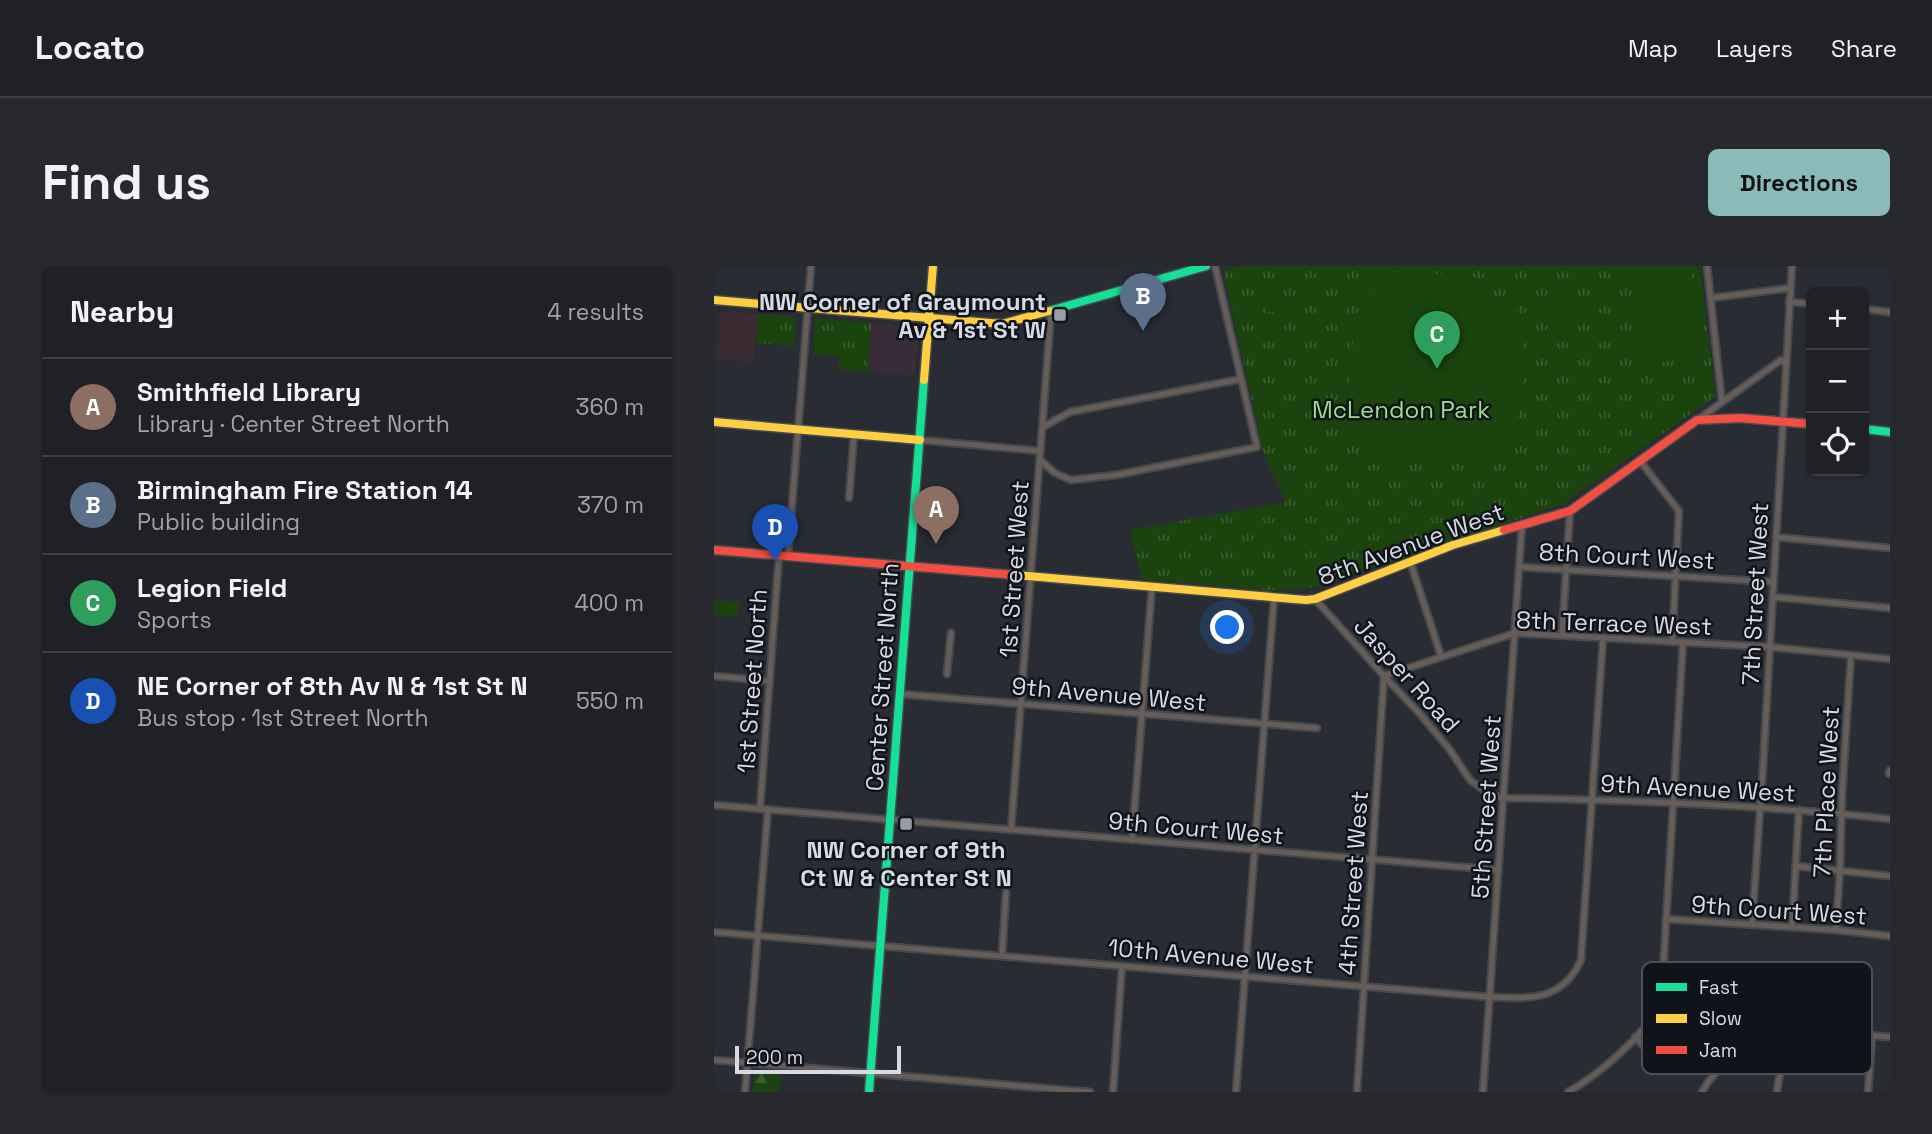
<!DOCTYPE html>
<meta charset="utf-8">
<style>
body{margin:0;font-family:"Space Grotesk",sans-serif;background:#27292e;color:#f1f3f6}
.controls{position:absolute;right:21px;top:21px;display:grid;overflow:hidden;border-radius:10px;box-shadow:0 2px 5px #0004}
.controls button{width:63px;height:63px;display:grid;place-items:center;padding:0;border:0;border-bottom:2px solid #3c3e43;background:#1f2126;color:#f1f3f6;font:35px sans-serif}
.scale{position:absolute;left:21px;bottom:18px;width:166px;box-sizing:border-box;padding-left:7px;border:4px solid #d6dae4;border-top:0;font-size:19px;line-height:24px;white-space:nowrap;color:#d6dae4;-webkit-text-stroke:5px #101319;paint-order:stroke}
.you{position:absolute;left:514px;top:362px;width:24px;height:24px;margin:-18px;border:5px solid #fff;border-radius:50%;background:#1a73e8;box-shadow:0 0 0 10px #1a73e833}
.badge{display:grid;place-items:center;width:46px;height:46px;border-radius:50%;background:#8bbbb9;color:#fff;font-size:23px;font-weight:700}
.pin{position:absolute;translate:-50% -58px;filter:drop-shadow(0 2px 4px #0008)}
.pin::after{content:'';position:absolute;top:37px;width:24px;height:21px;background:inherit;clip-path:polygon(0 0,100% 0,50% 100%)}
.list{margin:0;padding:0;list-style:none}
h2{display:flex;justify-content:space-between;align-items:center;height:91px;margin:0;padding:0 28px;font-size:30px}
h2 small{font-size:23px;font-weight:400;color:#a1a3a7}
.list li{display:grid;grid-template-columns:46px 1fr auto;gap:21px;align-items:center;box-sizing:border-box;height:98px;padding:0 28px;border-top:2px solid #3c3e43}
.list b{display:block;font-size:26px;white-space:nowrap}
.list p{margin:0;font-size:23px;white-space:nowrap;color:#a1a3a7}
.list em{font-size:23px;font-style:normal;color:#a1a3a7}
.icon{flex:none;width:38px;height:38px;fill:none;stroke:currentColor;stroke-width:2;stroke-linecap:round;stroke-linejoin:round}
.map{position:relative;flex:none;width:1176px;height:826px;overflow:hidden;border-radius:10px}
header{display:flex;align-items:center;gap:42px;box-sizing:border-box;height:98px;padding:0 35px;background:#1f2126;border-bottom:2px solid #3c3e43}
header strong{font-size:33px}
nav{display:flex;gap:38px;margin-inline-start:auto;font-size:24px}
.intro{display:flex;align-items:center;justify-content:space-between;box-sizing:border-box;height:168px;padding:0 42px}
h1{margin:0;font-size:49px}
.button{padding:18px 32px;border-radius:10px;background:#8bbbb9;color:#111;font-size:24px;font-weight:700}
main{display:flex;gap:42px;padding:0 42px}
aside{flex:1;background:#1f2126;border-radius:10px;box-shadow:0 2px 5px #0004}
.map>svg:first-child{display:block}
.commercial{fill:#382c38}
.industrial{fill:#3b2b32}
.grass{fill:url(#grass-tufts)}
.forest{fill:url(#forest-firs)}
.pitch{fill:#1a430d}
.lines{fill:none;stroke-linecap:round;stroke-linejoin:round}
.street-casing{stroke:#46494e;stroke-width:9}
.fast-casing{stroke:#46494e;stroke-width:11}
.slow-casing{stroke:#46494e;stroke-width:11}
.jam-casing{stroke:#46494e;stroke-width:11}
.street{stroke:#665d59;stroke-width:5}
.fast{stroke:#16e098;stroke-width:8}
.slow{stroke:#ffcf43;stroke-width:8}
.jam{stroke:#f24e42;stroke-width:8}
.poi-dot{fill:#999da6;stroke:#101319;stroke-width:2.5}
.labels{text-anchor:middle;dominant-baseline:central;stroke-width:5;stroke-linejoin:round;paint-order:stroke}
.poi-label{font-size:24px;font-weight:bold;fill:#d6dae4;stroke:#101319;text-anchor:end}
.park-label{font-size:24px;fill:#99df87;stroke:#101319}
.street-label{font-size:24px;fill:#d6dae4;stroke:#101319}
.key{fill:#101319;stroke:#4b4f56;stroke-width:2}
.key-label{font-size:19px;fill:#d6dae4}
</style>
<header>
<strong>Locato</strong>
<nav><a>Map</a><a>Layers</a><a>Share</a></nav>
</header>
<div class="intro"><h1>Find us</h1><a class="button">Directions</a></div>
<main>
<aside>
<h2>Nearby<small>4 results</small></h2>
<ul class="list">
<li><span class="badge" style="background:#8d6e63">A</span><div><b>Smithfield Library</b><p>Library · Center Street North</p></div><em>360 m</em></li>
<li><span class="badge" style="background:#5c6f8a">B</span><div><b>Birmingham Fire Station 14</b><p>Public building</p></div><em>370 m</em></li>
<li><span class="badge" style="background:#2e9e5b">C</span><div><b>Legion Field</b><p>Sports</p></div><em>400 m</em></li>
<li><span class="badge" style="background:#1a4fb4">D</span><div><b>NE Corner of 8th Av N &amp; 1st St N</b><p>Bus stop · 1st Street North</p></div><em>550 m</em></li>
</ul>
</aside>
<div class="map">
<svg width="1176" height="826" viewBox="0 0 1176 826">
<defs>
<pattern id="grass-tufts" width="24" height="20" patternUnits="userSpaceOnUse" patternTransform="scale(1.75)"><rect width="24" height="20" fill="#1a430d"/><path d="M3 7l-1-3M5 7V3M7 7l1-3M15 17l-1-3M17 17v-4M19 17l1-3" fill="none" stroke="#3b5e30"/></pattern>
<pattern id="forest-firs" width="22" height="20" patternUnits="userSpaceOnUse" patternTransform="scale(1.75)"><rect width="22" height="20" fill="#1a430d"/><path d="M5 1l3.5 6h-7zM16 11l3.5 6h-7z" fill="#3b5e30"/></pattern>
</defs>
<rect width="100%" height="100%" fill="#292c33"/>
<path class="commercial" d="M157,57L205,61L201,110L154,106Z"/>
<path class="industrial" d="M6,45L44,48L40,96L3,93Z"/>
<g class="grass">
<path d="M525,0H986L1002,130L849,238L602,321L565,325L427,313L416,264L572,236L550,188L509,5Z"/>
<path d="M44,48L83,51L80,80L42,77Z"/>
<path d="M101,52L157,57L154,106L125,103V90L99,88Z"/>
</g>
<path class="forest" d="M40,807L67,809L66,826H39Z"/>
<g class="pitch">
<path d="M977,1L984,93L925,98L918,5Z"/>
<path d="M687,6L747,9L760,11L770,18L780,36L799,30L805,53L808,77L809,78L810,106L808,132H807L797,178L779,173C767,199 751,199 725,197C705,196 668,200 652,187C623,162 635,39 663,14C669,8 679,6 687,6Z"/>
<path d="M541,13L567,14L566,30L579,31L578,46H554V29H540Z"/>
<path d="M861,18L862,32L839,34L838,20Z"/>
<path d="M862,35L863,49L841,51L839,37Z"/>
<path d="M0,334L25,336L23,351L0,349Z"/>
</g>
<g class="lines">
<g class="street-casing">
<g id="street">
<path d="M993,0L1008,136"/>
<path d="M997,32L1076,22"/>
<path d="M1075,36L1097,38"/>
<path d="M1150,43L1176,46"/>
<path d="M986,152L1067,94L1072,97"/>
<path d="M329,161L356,146L527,113"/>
<path d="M206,174L326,185"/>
<path d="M326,194L341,207L357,214L402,209L543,181L501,0"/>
<path d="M926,195L965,245L958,376"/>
<path d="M135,232L140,168"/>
<path d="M1062,271L1176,282"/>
<path d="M74,290L97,0"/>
<path d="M696,295L727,390"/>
<path d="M806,301L1059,316"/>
<path d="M1059,331L1176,342"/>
<path d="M601,333L670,410L706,448L736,484L756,514L777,529L790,532C919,534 1048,539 1176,553"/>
<path d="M848,369L856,245"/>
<path d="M233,408L237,367"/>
<path d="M0,410L55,415"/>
<path d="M186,428L603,462"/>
<path d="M1175,508L1176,504"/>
<path d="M0,539L785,604"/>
<path d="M46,543L65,289"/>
<path d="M297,564L337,46"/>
<path d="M418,574L438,321"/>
<path d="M1082,600L1176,610"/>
<path d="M952,653L1122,664L1176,670"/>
<path d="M1038,659L1049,501L1078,0"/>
<path d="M1078,661L1085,544"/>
<path d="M1122,664L1126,604L1128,529L1137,389"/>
<path d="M0,666L776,731C815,733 849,735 867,694L889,372"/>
<path d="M288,689L292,627"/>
<path d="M992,700L1114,712"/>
<path d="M947,739L1089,748C1098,751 1104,759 1113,763C1132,770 1156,769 1176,771"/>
<path d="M921,771L950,801"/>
<path d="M0,794L376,826"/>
<path d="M31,826L54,543"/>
<path d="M399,826L408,700"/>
<path d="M522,826L560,332"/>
<path d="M643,826L670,410L801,367L1056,381L1176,393"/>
<path d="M769,826L808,259"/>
<path d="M854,826C886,808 928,771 947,739L969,376"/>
<path d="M988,826L994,816L1056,746"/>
<path d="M1063,826C1065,794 1083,780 1102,756"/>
<path d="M1154,826L1158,769"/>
</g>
</g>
<g class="fast-casing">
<g id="fast">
<path d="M335,45L492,0"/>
<path d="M1150,163L1176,166"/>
<path d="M155,826L210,114"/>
</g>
</g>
<g class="slow-casing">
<g id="slow">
<path d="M0,34L288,58L335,45"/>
<path d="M210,114L219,0"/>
<path d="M0,156L206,174"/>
<path d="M301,309L592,334L601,333L739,279L790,264"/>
</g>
</g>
<g class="jam-casing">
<g id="jam">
<path d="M790,264L856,245L983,154L1026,152L1097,158"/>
<path d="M0,284L301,309"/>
</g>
</g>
<use href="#street" class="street"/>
<use href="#fast" class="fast"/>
<use href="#slow" class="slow"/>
<use href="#jam" class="jam"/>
</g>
<g class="poi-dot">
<rect x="339" y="42" width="14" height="14" rx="3.5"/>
<rect x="185" y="551" width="14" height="14" rx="3.5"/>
</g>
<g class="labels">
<g class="poi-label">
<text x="332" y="35">NW Corner of Graymount<tspan x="332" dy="28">Av &amp; 1st St W</tspan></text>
<text x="192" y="583" text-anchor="middle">NW Corner of 9th<tspan x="192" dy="28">Ct W &amp; Center St N</tspan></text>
</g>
<g class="park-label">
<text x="687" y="143">McLendon Park</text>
</g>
<g class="street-label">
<text transform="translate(697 278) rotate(-20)">8th Avenue West</text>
<text transform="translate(913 290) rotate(3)">8th Court West</text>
<text transform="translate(300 303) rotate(-86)">1st Street West</text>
<text transform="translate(1041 328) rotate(-87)">7th Street West</text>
<text transform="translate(900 357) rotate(2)">8th Terrace West</text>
<text transform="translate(693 409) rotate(48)">Jasper Road</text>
<text transform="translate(168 411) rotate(-86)">Center Street North</text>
<text transform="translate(38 415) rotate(-86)">1st Street North</text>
<text transform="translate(395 428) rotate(5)">9th Avenue West</text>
<text transform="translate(984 522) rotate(3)">9th Avenue West</text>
<text transform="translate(1112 526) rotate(-87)">7th Place West</text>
<text transform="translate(772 541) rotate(-86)">5th Street West</text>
<text transform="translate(482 562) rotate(5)">9th Court West</text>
<text transform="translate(639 617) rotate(-86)">4th Street West</text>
<text transform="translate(1065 644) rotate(4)">9th Court West</text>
<text transform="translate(497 690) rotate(5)">10th Avenue West</text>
</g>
</g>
<rect x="928" y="696" width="230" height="112" rx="10" class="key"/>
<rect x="942" y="717" width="31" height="8" fill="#16e098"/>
<rect x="942" y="748" width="31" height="9" fill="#ffcf43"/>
<rect x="942" y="780" width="31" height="8" fill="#f24e42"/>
<g class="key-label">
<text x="985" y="728">Fast</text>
<text x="985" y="759">Slow</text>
<text x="985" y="791">Jam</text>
</g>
</svg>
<div class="controls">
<button>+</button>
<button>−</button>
<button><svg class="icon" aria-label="locate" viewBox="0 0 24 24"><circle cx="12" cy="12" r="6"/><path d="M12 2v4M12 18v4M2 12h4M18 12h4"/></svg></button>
</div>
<div class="scale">200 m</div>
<div class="you"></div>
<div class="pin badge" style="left:222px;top:278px;background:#8d6e63">A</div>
<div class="pin badge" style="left:429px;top:65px;background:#5c6f8a">B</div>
<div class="pin badge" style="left:723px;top:103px;background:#2e9e5b">C</div>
<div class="pin badge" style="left:61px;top:296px;background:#1a4fb4">D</div>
</div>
</main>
